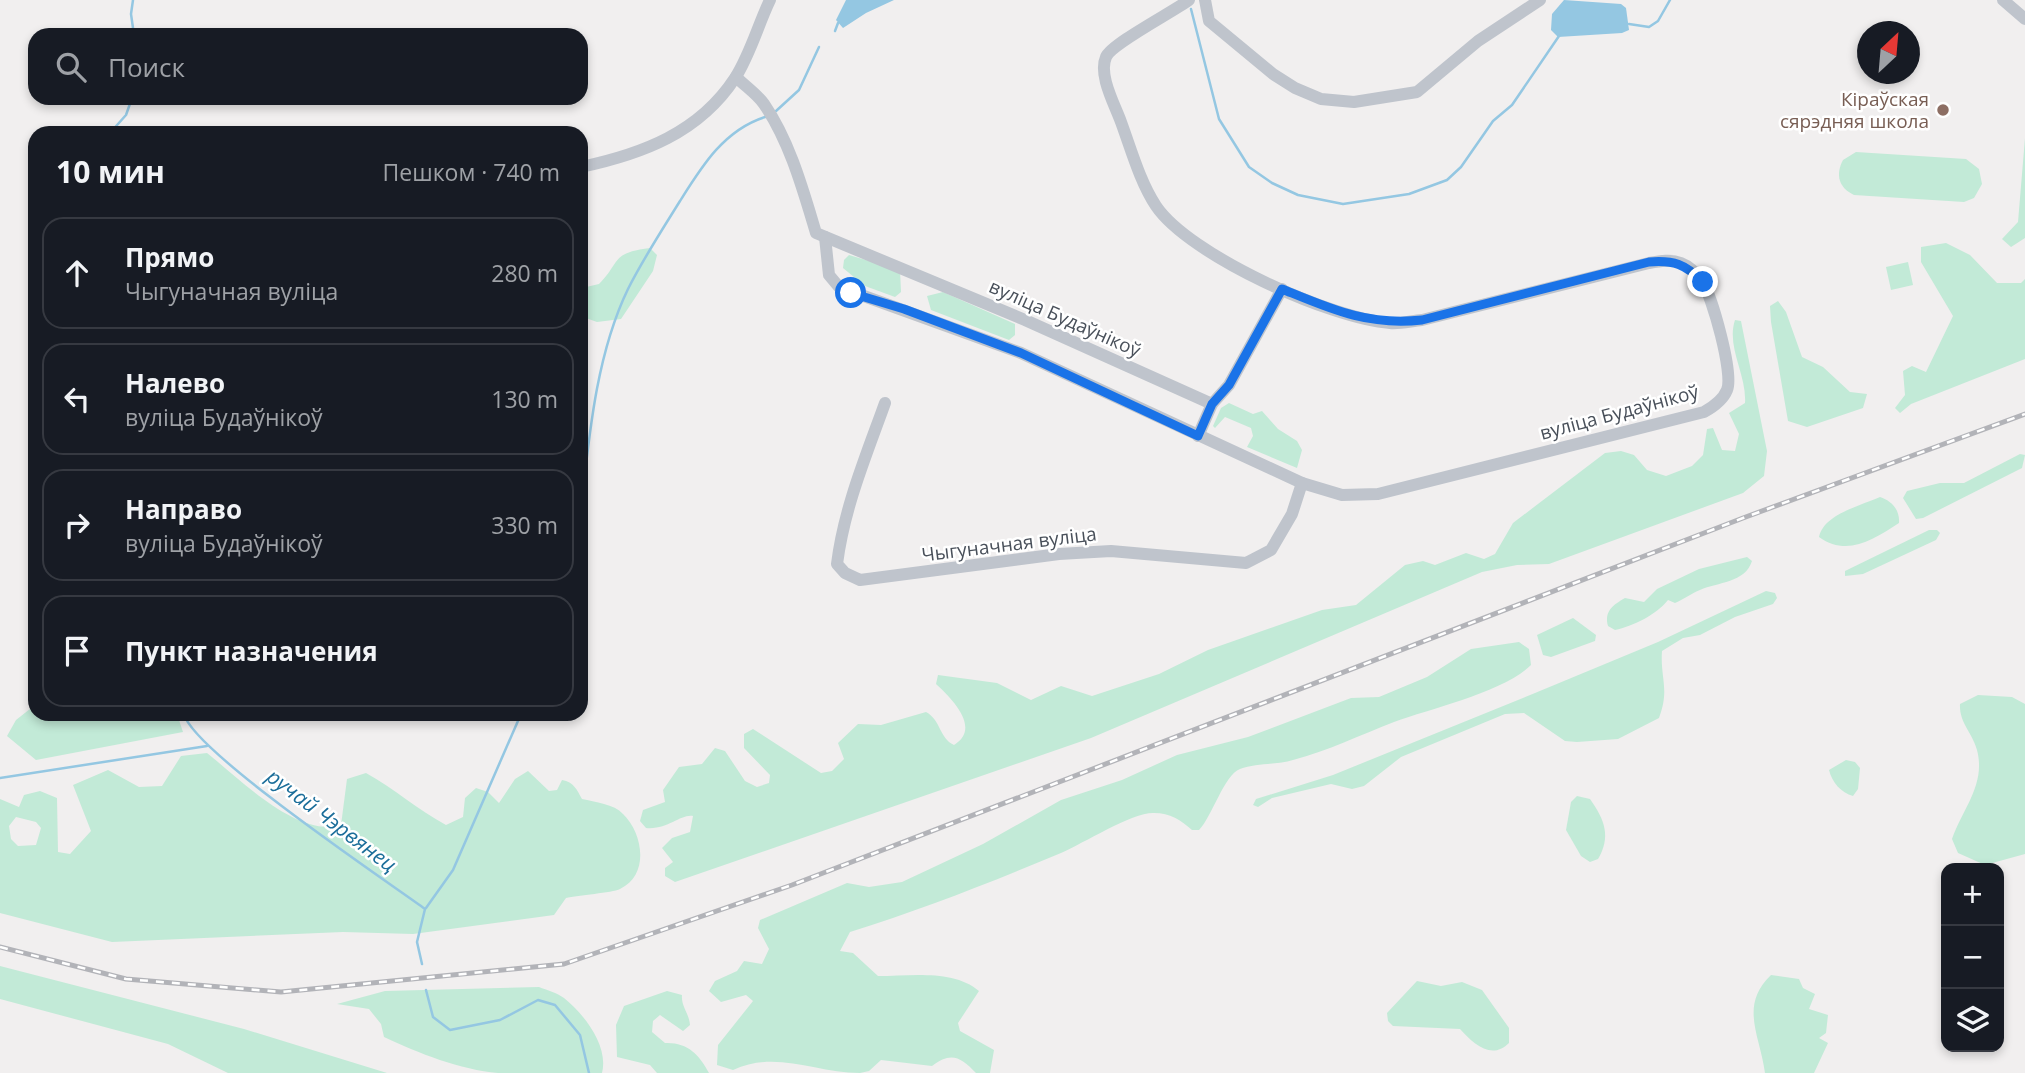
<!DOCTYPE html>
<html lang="ru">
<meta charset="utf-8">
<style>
body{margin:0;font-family:"Open Sans",sans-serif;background:#242831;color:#f1f3f6}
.controls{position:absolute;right:21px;bottom:21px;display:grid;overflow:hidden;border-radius:14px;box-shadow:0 4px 10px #0003}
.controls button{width:63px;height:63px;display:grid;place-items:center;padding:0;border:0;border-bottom:2px solid #363941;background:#171b24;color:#f1f3f6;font:35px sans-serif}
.compass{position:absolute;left:1857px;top:21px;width:63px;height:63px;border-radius:50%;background:#171b24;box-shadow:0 4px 10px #0003;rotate:26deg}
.stop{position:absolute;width:21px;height:21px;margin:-16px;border:5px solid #1a73e8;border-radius:50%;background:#fff}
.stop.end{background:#1a73e8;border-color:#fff;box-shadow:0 2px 7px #0008}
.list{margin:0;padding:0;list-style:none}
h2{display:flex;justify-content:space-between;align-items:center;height:91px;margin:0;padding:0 28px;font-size:30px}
h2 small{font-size:23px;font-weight:400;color:#9ea1a6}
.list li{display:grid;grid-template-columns:46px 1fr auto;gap:21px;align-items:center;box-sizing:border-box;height:112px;margin:0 14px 14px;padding:0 14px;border:2px solid #363941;border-radius:21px}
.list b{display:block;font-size:26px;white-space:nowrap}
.list p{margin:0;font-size:23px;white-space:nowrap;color:#9ea1a6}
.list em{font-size:23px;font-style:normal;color:#9ea1a6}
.icon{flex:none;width:38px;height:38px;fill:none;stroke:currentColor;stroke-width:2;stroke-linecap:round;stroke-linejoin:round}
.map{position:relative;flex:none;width:2025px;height:1073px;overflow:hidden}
.search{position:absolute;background:#171b24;box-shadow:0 4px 10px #0003;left:28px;top:28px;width:560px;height:77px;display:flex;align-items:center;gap:18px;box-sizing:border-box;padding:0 24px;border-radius:21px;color:#9ea1a6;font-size:26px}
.panel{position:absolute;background:#171b24;box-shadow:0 4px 10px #0003;left:28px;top:126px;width:560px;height:595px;border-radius:21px}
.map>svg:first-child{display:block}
.green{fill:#c2ead7;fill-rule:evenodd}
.water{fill:#94c7e2}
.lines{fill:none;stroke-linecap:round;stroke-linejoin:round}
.stream{stroke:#94c7e2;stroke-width:2.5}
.minor{stroke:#bfc4cc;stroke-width:12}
.rail-casing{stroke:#b2b3b8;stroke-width:5}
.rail{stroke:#fff;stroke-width:2.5;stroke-dasharray:8;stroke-linecap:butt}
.route{stroke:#1a73e8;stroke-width:9}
.education-dot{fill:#8d6e63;stroke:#fff;stroke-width:2.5}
.labels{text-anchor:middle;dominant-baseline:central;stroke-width:5;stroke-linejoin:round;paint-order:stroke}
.education-label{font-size:19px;fill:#785e54;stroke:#fff;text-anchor:end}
.street-label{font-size:19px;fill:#49505a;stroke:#fff}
.water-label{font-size:21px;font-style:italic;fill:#1c6e9a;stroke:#fff}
</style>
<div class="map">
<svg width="2025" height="1073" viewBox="0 0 2025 1073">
<rect width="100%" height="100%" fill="#f1efef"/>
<g class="green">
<path d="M2025,138V238L2011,247L2002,239L2018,222Z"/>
<path d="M1856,152L1966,159L1979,169L1982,184L1974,198L1964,202L1854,195C1839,188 1835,175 1843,160Z"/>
<path d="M1946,243L1970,255L1997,283H2021L2025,279V359L1911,404L1900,413L1895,408L1905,395L1903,371L1912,366L1926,372L1953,316L1921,262V247Z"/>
<path d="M650,248L657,255L653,271L621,319L597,322L583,317L582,288L599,284C621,262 610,253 650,248Z"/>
<path d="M849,255L900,270L901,292L895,297L865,286L843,268L844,260Z"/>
<path d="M1908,262L1913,285L1891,290L1886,267Z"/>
<path d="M943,292L1015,324V335L1009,340L931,310L927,296Z"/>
<path d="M1778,301L1786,312L1802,357L1823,367L1850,392L1867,394L1863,408L1807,427L1788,421L1771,322L1770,306Z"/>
<path d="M1735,320L1741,321L1767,451L1764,476L1743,493L1549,564L1517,565L1482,572L1091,738L675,882L665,876V868L673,862L662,848L672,838L690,832L693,816C680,814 668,830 646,828L640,821L643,810L665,802L663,790L679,767L702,764L715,748L725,751L745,781L757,787L769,783L770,775L744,748V734L753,729L821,773L832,771L844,759L838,743L858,724L881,725L926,712C941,720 939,738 954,745C982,728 951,698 936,684L938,675L997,683L1031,700L1061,686L1092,696L1159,674L1208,650L1322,610L1356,605L1405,565L1423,561L1435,565L1466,553L1484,559L1495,554L1513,523L1605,453L1621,451L1634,455L1647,470L1666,476L1692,466L1703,455L1707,429L1713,428L1722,450L1735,451L1739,434L1729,413L1745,403C1747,375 1726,347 1735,320Z"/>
<path d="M1229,403L1253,414L1262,411L1278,429L1297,441L1302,450L1297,468L1247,447L1253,436L1251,428L1225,417L1215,428L1213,426L1221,408Z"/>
<path d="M2020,454L2025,455L2022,468L1923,518L1916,519L1903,498L1907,491L1940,483H1964Z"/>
<path d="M1880,497C1892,501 1900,510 1899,523C1873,540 1847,557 1819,537C1824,514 1860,506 1880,497Z"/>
<path d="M1929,530H1937L1940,533L1936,540L1863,574L1845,576V571Z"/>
<path d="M1747,557L1752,561C1745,583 1718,582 1700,590C1692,593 1684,599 1675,603L1668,600C1656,615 1633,626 1615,630L1608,626C1604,611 1613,605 1625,598L1644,602L1657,589L1699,569Z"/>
<path d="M1766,591L1775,593L1777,598L1773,604L1735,617L1700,635L1683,638L1662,651C1660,678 1670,689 1659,718L1618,739L1577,742L1565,741L1524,713L1505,714L1401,757L1364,786L1352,789L1331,784L1272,798L1258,807L1253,805L1256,799L1333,775L1535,693L1658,642Z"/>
<path d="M1573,618L1596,635L1595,641L1551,657L1543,655L1537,635Z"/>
<path d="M1519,642L1529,649L1531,665C1504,692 1432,708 1394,722C1360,735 1328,751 1293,760C1276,765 1256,763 1240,769C1224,775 1212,817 1199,830H1192C1181,820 1170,813 1154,813C1133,812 1084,843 1061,853C992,882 921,910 850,932L840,951L853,953L878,976C909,976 954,969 979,991L958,1023L960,1031L994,1050L990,1073H976C961,1057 951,1051 932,1066L881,1060L869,1071L860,1073C815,1073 776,1050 733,1070L717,1065L718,1045L753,1001L746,995L721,1002L709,991L715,981L737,971L744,961L762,964L769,949L758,928L760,920L847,883L869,887L902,882L983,844L1061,800L1122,780L1177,755L1248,737L1351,698L1379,697L1427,677L1471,649Z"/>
<path d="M1978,695L2012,697L2025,704V854L1985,865L1958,853L1952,839C1963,808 1986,784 1977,750C1972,732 1959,723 1960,704Z"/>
<path d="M35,705V714H177L183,732L36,760L7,736L16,720Z"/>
<path d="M207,753C240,779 297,838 341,825L347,779L366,773C395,789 418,810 446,825L463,817L465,798L476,788L488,792L499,803L515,779L528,771L549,791L557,790L562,780C574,782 577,790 582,799C595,802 614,804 623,814C643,833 650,875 620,889C612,893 578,895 566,898L554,915L413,934L343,932L112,942L0,913V799L19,807L24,795L40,791L57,798L58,852L70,854L91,831L73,785L108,770L139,787L162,786L181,756ZM16,817L36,822L41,828L36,845L18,846L11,839L9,826Z"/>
<path d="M1846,760L1855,762L1860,768L1858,789L1853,796C1841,793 1832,782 1829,770Z"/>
<path d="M1577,796L1590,799C1605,820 1611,837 1598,859L1590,862L1581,856L1566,830L1571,802Z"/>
<path d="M0,966L244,1029L387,1073H228L168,1044L0,999Z"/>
<path d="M1771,975L1799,979L1803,988L1815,994L1809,1009L1828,1015L1826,1033L1819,1038L1828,1043L1814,1073H1765C1760,1035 1739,1006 1771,975Z"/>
<path d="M1417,981L1441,986L1462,982L1482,990L1509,1028V1043C1491,1061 1473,1043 1460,1029L1393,1026L1388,1021L1387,1013Z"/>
<path d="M539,987C547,990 557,993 564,998C584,1014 609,1046 602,1073C568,1073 533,1073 498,1073C461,1070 418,1053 384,1037L381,1024L369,1009L337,1004L385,991Z"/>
<path d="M667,991L682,995C681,1007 689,1013 690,1025L683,1031L660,1015L653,1021L652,1032L665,1043C687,1042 699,1054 709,1073H657L650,1065L617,1057L616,1025L624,1006Z"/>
</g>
<g class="water">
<path d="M846,0H894L866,13L843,28L836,20Z"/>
<path d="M1564,0L1621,4L1626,8L1629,30L1622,33L1558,37L1551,30L1552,14Z"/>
</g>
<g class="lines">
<g class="stream">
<path d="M133,0L131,14L134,35"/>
<path d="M1191,9L1219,119L1249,167L1272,183L1298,195L1343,204L1409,194L1447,180L1461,167L1493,121L1512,105L1559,36"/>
<path d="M1629,24L1649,27L1658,21L1670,0"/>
<path d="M835,31L838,23"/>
<path d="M776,111L799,90L819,47"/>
<path d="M110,133L126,115L132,98"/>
<path d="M581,509C589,437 596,355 628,289C643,259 662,230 680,201C702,166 724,130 765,117"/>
<path d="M184,714C193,751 385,880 425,909L417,942L422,964"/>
<path d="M0,778L207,746"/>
<path d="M426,908L453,870L521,714"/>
<path d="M426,990L433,1017L450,1030L500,1020L538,1000L555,1005L580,1035L589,1073"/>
</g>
<g class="minor">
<path d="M1205,0L1209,21L1273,74L1295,88L1321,99L1354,102L1417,92L1478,41L1540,0"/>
<path d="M2003,0L2025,19"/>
<path d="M736,77C745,86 757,94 764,104C790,142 803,190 816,233L1025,320L1212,404L1229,385L1282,289"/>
<path d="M581,167C642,154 699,133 735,78C750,55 758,25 770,0"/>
<path d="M825,237L829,275L839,287L1021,353L1302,483L1342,495L1378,494L1704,412C1713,407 1723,400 1727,390C1734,374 1712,296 1702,281C1697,274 1689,266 1681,263C1671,259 1660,261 1649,263L1422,320C1411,321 1400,324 1390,323C1331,319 1189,255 1156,206C1140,182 1131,149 1121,122C1115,105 1098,75 1106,57C1111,44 1173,12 1189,0"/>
<path d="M885,403C866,456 844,508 837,564L845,573L860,580L1059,554L1111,551L1246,563L1271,550L1292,514L1302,483"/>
<path d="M1198,436L1212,404"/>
</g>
<g class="rail-casing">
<path id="rail" d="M0,947L126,979L281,992L564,964L792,885L1743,518L2025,414"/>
</g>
<use href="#rail" class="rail"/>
</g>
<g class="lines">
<path class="route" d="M851,293L904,309L1021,353L1198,436L1212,404L1229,385L1282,289C1331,309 1367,326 1422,320L1649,262C1674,260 1685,264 1703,282"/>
</g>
<circle class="education-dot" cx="1943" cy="110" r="7"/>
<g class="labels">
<g class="education-label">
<text x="1929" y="99">Кіраўская<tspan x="1929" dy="22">сярэдняя школа</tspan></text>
</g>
<g class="street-label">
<text transform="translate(1065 318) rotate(24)">вуліца Будаўнікоў</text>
<text transform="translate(1619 412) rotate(-15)">вуліца Будаўнікоў</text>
<text transform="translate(1009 544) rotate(-7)">Чыгуначная вуліца</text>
</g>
<g class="water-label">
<text transform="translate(332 820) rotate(37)">ручай Чэрвянец</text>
</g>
</g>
</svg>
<div class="controls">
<button>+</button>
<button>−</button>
<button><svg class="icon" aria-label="layers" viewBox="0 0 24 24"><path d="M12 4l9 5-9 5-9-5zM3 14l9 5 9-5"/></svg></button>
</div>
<svg class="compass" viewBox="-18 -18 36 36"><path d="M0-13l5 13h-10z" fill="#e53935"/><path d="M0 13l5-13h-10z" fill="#9ea1a6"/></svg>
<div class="stop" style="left:851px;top:293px"></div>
<div class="stop end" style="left:1703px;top:282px"></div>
<div class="search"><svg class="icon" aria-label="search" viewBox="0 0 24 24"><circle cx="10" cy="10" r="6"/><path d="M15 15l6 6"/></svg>Поиск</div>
<section class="panel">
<h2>10 мин<small>Пешком · 740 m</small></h2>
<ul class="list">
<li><svg class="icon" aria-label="ahead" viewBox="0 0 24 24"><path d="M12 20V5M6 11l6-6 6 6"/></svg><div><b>Прямо</b><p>Чыгуначная вуліца</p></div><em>280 m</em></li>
<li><svg class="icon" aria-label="left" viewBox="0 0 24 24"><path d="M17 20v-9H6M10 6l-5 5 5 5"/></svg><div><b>Налево</b><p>вуліца Будаўнікоў</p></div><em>130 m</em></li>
<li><svg class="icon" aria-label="right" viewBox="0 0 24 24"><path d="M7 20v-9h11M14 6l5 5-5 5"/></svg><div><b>Направо</b><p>вуліца Будаўнікоў</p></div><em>330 m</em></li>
<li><svg class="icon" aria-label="arrive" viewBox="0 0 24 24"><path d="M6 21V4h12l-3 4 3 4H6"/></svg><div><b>Пункт назначения</b></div></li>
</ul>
</section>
</div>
